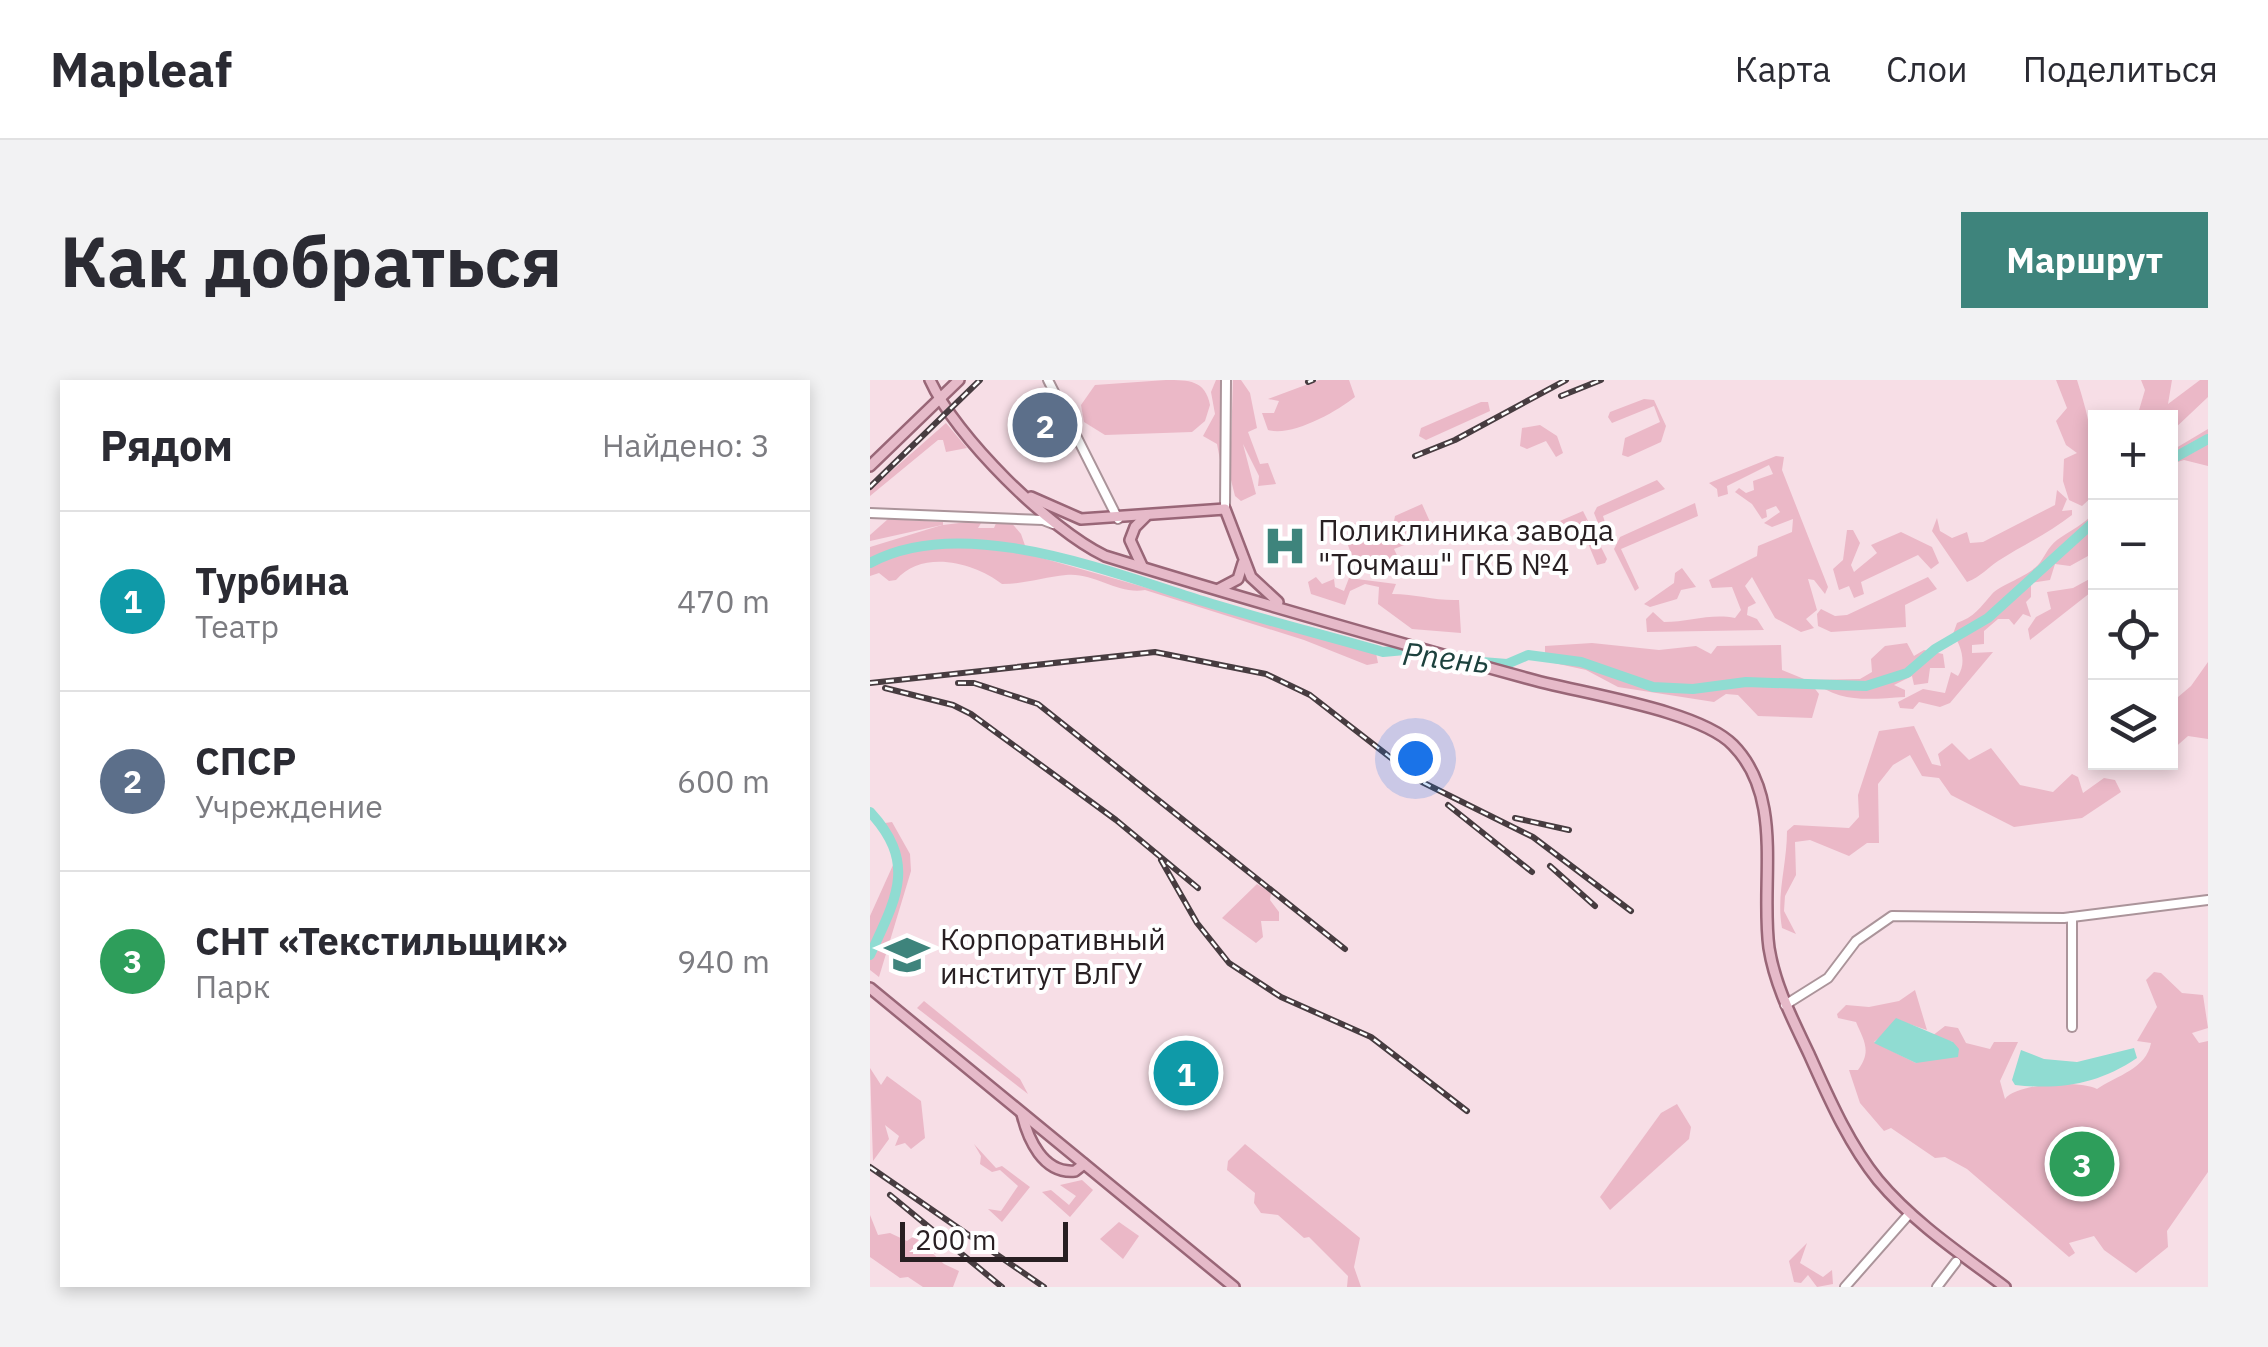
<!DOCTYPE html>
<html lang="ru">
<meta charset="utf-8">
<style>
body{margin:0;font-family:"IBM Plex Sans",sans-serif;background:#f2f2f3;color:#2b2b33}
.controls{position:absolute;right:30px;top:30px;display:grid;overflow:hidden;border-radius:0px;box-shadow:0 5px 15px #0003}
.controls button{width:90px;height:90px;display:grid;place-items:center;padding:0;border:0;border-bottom:2px solid #e1e1e2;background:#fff;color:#2b2b33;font:50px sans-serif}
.scale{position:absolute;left:30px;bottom:25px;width:168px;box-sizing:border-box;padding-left:10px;border:5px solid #281f22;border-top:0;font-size:28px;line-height:35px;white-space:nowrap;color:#281f22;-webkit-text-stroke:8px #fff;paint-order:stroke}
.you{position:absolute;left:545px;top:378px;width:35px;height:35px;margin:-25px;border:8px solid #fff;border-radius:50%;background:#1a73e8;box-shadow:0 0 0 15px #1a73e833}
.badge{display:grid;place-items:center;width:65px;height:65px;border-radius:50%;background:#3e847c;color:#fff;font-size:32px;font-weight:700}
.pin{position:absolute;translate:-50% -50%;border:5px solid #fff;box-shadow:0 2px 10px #0006}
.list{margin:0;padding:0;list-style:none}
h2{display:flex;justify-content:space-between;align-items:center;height:130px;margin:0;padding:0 40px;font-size:42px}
h2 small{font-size:32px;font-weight:400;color:#7c7c81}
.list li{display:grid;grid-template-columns:65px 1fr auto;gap:30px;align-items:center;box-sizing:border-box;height:180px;padding:0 40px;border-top:2px solid #e1e1e2}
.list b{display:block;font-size:38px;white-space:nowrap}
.list p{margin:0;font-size:32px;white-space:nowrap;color:#7c7c81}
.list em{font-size:32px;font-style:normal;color:#7c7c81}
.icon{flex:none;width:55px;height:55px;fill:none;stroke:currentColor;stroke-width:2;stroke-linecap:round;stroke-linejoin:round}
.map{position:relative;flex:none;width:1338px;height:907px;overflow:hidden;border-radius:0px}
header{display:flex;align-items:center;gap:60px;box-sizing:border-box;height:140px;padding:0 50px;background:#fff;border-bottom:2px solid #e1e1e2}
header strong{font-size:48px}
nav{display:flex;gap:55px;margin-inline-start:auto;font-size:35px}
.intro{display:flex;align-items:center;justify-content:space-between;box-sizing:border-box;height:240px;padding:0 60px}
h1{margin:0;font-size:70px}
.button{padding:25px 45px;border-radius:0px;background:#3e847c;color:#fff;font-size:35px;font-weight:700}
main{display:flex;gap:60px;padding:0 60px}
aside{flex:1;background:#fff;border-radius:0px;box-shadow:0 5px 15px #0003}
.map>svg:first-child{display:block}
.green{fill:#ebb8c7}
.water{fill:#90dcd2}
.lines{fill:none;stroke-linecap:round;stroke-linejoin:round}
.river{stroke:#90dcd2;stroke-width:10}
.minor-casing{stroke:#ab949a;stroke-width:12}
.major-casing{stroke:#967;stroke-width:14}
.minor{stroke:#fff;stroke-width:8}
.major{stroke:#e6bac9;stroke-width:9}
.rail-casing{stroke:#473c40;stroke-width:6}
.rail{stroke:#fff;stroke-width:2.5;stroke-dasharray:8;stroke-linecap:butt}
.labels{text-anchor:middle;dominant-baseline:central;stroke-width:8;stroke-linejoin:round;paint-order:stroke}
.poi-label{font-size:30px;fill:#281f22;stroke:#fff;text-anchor:start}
.water-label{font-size:32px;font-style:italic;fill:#1c413d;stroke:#fff}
</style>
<header>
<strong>Mapleaf</strong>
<nav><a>Карта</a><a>Слои</a><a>Поделиться</a></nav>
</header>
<div class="intro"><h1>Как добраться</h1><a class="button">Маршрут</a></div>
<main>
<aside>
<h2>Рядом<small>Найдено: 3</small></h2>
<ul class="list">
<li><span class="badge" style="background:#0f9aa8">1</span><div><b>Турбина</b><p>Театр</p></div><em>470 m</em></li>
<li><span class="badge" style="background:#5c6f8a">2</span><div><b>СПСР</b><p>Учреждение</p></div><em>600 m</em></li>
<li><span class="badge" style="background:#2e9e5b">3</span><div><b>СНТ «Текстильщик»</b><p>Парк</p></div><em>940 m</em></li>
</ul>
</aside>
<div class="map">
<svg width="1338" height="907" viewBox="0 0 1338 907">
<rect width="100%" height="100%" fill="#f7dee6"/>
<g class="green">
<path d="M296,0C319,0 335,0 340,25L335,41L322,52L235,55L214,42L211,25L225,5Z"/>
<path d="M346,0H353L351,85L347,64L333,56L345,34L341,12Z"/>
<path d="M363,0H371L380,13L387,48L378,52L390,84L398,83L406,104L388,106L389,96L373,64L386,114L371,121L365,116L360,96Z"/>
<path d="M449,0H479L485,17C466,32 422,57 398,50L392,33H404L409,21L398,19Z"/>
<path d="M1186,0H1207C1220,40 1226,72 1225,114L1212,126L1199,120L1193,101L1194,79L1207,73L1196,65L1186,41L1197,28Z"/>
<path d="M1271,0H1302L1298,24L1330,0H1338V17L1301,52L1300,38L1267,37L1275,10Z"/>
<path d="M774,19L784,20L796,46L791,62L758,77L752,75L755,58L790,42L784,26L742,43L738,37L740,32Z"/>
<path d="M611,22H618L620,31L556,60L549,56L551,48Z"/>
<path d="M76,43L97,68L76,72L73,60H68L0,116V110Z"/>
<path d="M670,45L687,56L693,73L686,77L676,61L657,69L650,66L652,48Z"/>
<path d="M1338,49V86L1314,80L1301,84L1304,89L1301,93V71Z"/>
<path d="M906,76L914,77L912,90L958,207L955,214L944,200L938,199L947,230L936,239L944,248L931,252L905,238L882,197L875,206L886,223L878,227L877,235L887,239L894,250L777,252L776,239L783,232L794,242C819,242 841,233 865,238L871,230L862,207L842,208L839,200L887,176L888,166L922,152L923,139L902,147L894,143L910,132L906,126L896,130L897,137L892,139L882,124L865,112L869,108L876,113L884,110L883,101L903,94L899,85L857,106L858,114L848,117L847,109L839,103Z"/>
<path d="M787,100L795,109L733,136L739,155L734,158L724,133L727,127Z"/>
<path d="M1187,110L1197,119L1192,131L1202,130V135C1179,153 1153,165 1128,181C1117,188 1112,196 1097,202L1062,151L1067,138L1070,151L1082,158L1097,152L1100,163L1113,162L1185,125Z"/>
<path d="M825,123L828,136L751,169L769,208L765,211L744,169L750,157Z"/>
<path d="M552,124L565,153L524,169L533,188L559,187L560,193L536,197L483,179L475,157L478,147L491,140L496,147L524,141L525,136Z"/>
<path d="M713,131L737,179L735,183L727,185L717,161V140L703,149L692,148L679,160L652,161L653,157Z"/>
<path d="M1225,132V180L1218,176L1200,186L1185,184L1180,200L1161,203V217L1156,222L1161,237L1153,234L1144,245L1139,239H1128L1114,251V264L1102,265V273L1123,272L1080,323L1070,327L1049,322L1043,329L1030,328L1028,322L1053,309L1075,313L1081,292L1088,296C1097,283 1091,265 1083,254L1087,243C1104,237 1110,228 1122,214C1130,205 1158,196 1168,185C1175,177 1177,168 1187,160C1201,150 1213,145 1225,132Z"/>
<path d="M18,139L73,142V145L113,140L108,148H124L127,141H140L151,154L158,174L506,273L508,283L497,285L434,260L275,210C248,215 224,192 196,195C174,197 155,204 132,204C104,182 52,169 26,200L19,201L9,193L0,196V167L72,145L0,161V155Z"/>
<path d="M977,150H983L990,163L981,185L984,192L1007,173L1001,165L1031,152L1062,167L1069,183L1061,189L1048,175L991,202L994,214L984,218L979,206L969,210L963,189L973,180Z"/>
<path d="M812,188L826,207L811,210L807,219L780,227L774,224L804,203L805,193Z"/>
<path d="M1225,196V209L1160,260L1158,249L1166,237L1181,229L1177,212L1203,208Z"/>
<path d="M446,197L452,204L464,199L465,207L474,211L479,198L526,204L522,214C547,214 565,221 589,220L591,253L542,249L508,224L509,207L495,204L480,211L475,225L441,214L438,202Z"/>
<path d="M1058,197L1067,209L1035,225L1036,247L961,252L948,246L947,234L951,229L965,236L977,235Z"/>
<path d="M722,263L789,270L826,266L841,274L847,266L911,265L912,290L939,301L949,314L942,338L888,336L868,315L856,314L844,322L748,307L716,290L675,281V266Z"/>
<path d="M1037,263L1044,276L1054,270L1073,274L1075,288H1060L1058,303L1044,305L1042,296L1024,305L1035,310V317C1000,319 970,324 942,300L990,299L1002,292L1001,279L1015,266Z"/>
<path d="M1338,282V359L1318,356L1301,371V323L1321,306Z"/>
<path d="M1044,346L1062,384L1071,386L1068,374L1082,363L1099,380L1121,368L1150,405L1183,412L1202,394L1208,397L1213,413L1234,398L1245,400L1251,412L1212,438L1144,447L1081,415L1069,398L1052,396L1040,375L1023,385L1008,404L1009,463H997L979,476L940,460L925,462L926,495L915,516L914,531L926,554L912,548C906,515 917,485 917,451L924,445L979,448L989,437L988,415L1009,351Z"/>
<path d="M1,435L15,443L22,442L40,474L41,491L9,597L0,590V536L28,474Z"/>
<path d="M387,504L401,513L400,520L409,532V541H391L393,557L386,563L352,538Z"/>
<path d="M1284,592L1291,593L1312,613L1333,615L1338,648L1322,653L1329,663L1338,661V792L1297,851L1298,867L1266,893L1234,870L1224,856L1199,863L1205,873L1199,877L1097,789L1075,777L1065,778L1021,748L1014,751L990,723L979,690H988C1002,671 994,661 986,642L968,638L967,634L976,625L999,627L1029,621L1045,610L1057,650L1030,641L1004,662L1046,683L1083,662L1062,656L1075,646L1088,648L1096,663L1120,669L1124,662H1148L1130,701L1135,719C1147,703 1210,700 1227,709C1248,695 1276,689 1281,663L1267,661L1287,627L1276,600Z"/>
<path d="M54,621L150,699L158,714L47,628Z"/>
<path d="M0,688L11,705L17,696L51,721L55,758L41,769L35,763L25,766L29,756L15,745L19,759L3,781Z"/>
<path d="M807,724L821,747L819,759L740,830L730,817L791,733Z"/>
<path d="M104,764L126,788L132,786L160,807L132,842L118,829L131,831L148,806L130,790L122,792L110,784L111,776Z"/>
<path d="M375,764L490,858L484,887L491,907H477L478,896L439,857L434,858L408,835L391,833L384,823L385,813L357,790L358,781Z"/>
<path d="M212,800L223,810L200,837L172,812L181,810L199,825L206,816L190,805Z"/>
<path d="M0,835L8,855L20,853L37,861L44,856L74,884L89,891L83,907H53L38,897L30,898L0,877Z"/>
<path d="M249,842L269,856L253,879L230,859Z"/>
<path d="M937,863L930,883L953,897L962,890L963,904L947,907L938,895L931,903L924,902L919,881Z"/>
</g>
<g class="water">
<path d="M1026,638L1083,662L1089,669L1088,677L1046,683L1004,663Z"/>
<path d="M1264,668L1267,678C1228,704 1192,710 1145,705L1142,700L1151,670L1174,679L1207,682Z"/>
</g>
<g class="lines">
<g class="river">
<path d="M1300,80L1338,59"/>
<path d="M0,183C93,132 242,193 336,222C394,240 454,255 513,272L546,269"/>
<path d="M612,282L637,284L658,275L711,282L783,307L823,309L876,302L996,306L1037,293L1065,269L1118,238L1226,140"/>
<path d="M0,432C47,483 27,517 0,575"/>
</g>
<g class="minor-casing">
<g id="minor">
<path d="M178,0L248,139"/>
<path d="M355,129L356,0"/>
<path d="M0,133L173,140L183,144"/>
<path d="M915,625L958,598L986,561L1022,536L1194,538L1338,520"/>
<path d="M1202,647V537"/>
<path d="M975,907L1040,833"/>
<path d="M1067,907L1086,882"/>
</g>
</g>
<g class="major-casing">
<g id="major">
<path d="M60,0C85,56 179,149 235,176C374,219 515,259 656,298C707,313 828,329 863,365C915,418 890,502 899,568C905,606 923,640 939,674C958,716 978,763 1008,800C1043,842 1091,874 1135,907"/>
<path d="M0,86L89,0"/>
<path d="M161,117L211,139L355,129L381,197L408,222"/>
<path d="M272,186L260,160L265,147L276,136"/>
<path d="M349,209L368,199L373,183"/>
<path d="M0,608L364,907"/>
<path d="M152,734C158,759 173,794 205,791L214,784"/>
</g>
</g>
<use href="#minor" class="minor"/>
<use href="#major" class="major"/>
<g class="rail-casing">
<g id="rail">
<path d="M438,2L443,0"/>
<path d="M691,16L731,0"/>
<path d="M545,76L585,60L696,0"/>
<path d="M0,107L110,0"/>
<path d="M0,303L285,272L396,294L440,315L552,402L663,457L761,531"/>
<path d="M88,303H104L168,324L475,569"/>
<path d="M15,308L83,325L101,334L246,440L328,508"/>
<path d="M578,425L662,492"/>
<path d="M645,438L699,450"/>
<path d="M291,480L327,543L359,583L411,617L501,657L597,731"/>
<path d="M680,486L725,526"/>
<path d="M0,787L174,907"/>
<path d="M20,815L132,907"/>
</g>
</g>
<use href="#rail" class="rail"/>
</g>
<defs>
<g id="hospital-bare" transform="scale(3.45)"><path d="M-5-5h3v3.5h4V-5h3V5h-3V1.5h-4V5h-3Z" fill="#3e847c" stroke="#fff" stroke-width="2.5" paint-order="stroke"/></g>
<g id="university-bare" transform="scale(3.45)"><path d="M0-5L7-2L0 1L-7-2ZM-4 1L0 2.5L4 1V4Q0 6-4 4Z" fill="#3e847c" stroke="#fff" stroke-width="2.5" paint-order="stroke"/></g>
</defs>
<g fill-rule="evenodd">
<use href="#hospital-bare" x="415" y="166"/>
<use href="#university-bare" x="37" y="575"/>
</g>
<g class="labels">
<g class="poi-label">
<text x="448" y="149">Поликлиника завода<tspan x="448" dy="34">"Точмаш" ГКБ №4</tspan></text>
<text x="70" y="558">Корпоративный<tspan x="70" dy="34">институт ВлГУ</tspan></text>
</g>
<g class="water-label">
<text transform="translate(576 277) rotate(6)">Рпень</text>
</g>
</g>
</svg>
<div class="controls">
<button>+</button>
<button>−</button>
<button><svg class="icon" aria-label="locate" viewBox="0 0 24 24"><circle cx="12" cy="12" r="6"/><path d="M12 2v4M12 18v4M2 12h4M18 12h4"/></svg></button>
<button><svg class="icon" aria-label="layers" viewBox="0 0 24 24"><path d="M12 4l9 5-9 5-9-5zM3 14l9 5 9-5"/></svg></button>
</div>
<div class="scale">200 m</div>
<div class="you"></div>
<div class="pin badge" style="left:316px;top:693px;background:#0f9aa8">1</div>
<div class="pin badge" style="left:175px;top:45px;background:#5c6f8a">2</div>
<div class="pin badge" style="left:1212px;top:784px;background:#2e9e5b">3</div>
</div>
</main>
